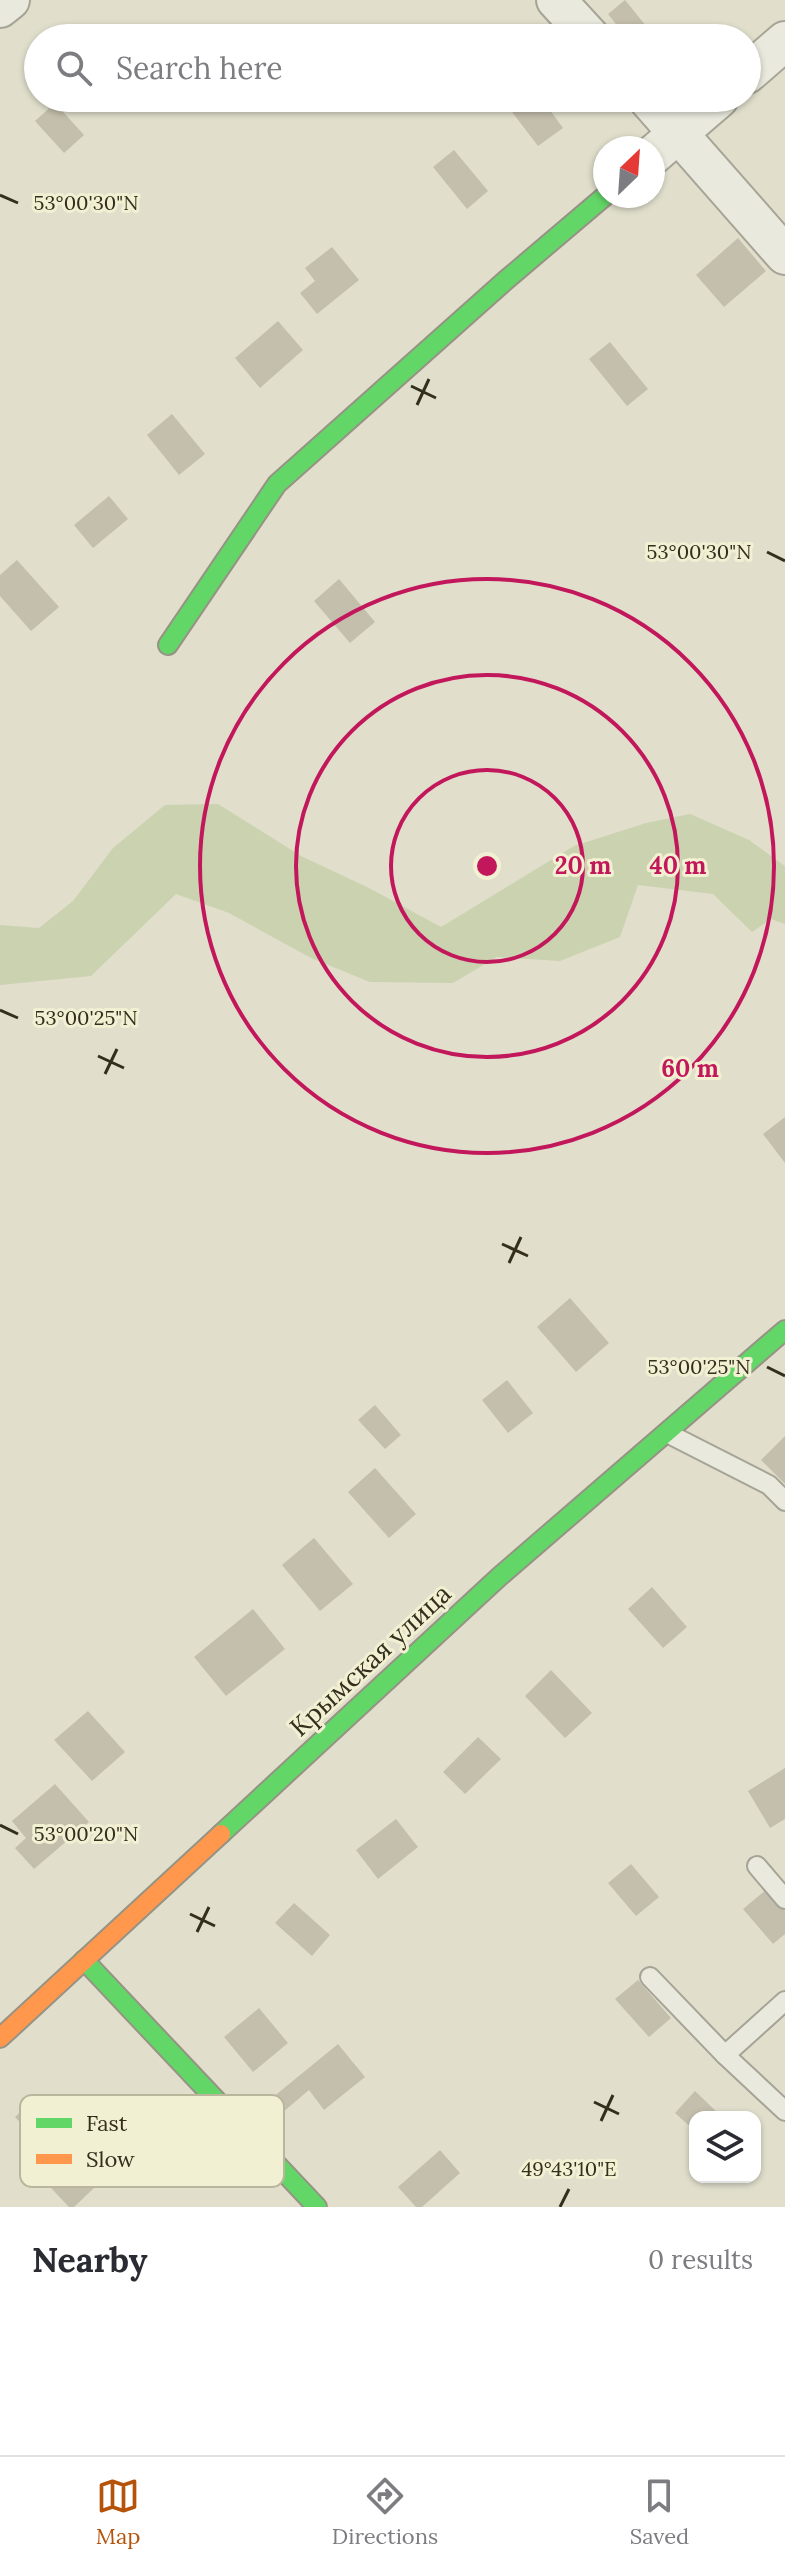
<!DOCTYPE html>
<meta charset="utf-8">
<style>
body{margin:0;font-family:Lora,serif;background:#f7f7f7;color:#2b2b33}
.controls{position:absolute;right:24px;bottom:24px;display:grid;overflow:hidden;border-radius:16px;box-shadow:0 2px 6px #0004}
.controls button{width:72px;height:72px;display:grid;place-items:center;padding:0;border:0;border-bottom:2px solid #e1e1e2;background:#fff;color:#2b2b33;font:40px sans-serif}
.compass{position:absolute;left:593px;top:136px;width:72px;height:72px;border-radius:50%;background:#fff;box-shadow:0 2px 6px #0004;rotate:25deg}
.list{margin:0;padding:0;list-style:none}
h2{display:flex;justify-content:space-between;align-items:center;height:104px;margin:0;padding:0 32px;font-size:34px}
h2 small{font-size:26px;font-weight:400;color:#7c7c81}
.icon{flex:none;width:44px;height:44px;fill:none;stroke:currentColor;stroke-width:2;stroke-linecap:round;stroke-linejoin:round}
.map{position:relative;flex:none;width:785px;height:2207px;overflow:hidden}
.search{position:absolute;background:#fff;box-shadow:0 2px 6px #0004;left:24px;right:24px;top:24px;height:88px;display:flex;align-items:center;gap:20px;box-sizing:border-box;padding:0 28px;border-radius:44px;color:#7c7c81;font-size:30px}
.sheet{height:248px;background:#fff}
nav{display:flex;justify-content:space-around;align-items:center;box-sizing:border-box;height:112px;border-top:2px solid #e1e1e2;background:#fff;font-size:22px;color:#7c7c81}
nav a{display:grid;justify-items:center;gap:4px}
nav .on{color:#b45309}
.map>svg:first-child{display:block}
.green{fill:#cad2af}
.building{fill:#c4bfad}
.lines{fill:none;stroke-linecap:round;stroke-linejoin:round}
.lane-casing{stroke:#a6a496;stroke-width:22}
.street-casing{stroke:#a6a496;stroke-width:42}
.fast-casing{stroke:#969385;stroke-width:22}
.slow-casing{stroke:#969385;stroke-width:22}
.lane{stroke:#eae9dd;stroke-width:18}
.street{stroke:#eae9dd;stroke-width:38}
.fast{stroke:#63d668;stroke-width:18}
.slow{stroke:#ff974d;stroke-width:18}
.ticks{fill:none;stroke:#342e1e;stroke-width:3}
.ring{fill:none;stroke:#c2185b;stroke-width:4}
.labels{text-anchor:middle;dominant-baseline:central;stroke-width:6;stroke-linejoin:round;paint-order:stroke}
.street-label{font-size:26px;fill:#342e1e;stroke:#f2f0d2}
.key{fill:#f2f0d2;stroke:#b9b69c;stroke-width:2}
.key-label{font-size:22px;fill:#342e1e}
.ticks-label{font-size:20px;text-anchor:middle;fill:#342e1e;stroke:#f2f0d2;stroke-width:6;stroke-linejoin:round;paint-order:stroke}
.centre{fill:#c2185b;stroke:#f2f0d2;stroke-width:4}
.ring-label{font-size:24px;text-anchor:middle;font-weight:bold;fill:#c2185b;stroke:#f2f0d2;stroke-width:6;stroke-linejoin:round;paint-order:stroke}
</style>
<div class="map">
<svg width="785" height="2207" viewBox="0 0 785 2207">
<rect width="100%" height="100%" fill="#e1dfcc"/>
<path class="green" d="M218,804L301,856L369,888L441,927L574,846L646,823L690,814L749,840L785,866V924L771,919L752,932L713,894L638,885L620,937L560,961L497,957L453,983L370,982L311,958L229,913L176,894L91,976L0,985V925L39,928L73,901L113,848L165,805Z"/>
<g class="building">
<path d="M625,0L655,37L654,38H627L608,14Z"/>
<path d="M530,98H541L563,128L538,146L512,112Z"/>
<path d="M55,103L84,135L64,153L35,121Z"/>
<path d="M454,150L488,191L467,209L433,167Z"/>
<path d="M738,238L766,271L724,307L696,275Z"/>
<path d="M332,247L359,280L317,314L300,293L315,281L305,268Z"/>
<path d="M278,321L303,350L260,388L235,358Z"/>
<path d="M610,342L648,389L627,406L589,359Z"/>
<path d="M172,414L205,454L179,475L147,435Z"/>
<path d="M109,496L128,519L93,548L74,525Z"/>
<path d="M17,560L59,607L31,631L0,596V575Z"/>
<path d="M339,579L375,622L350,643L314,601Z"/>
<path d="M785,1117V1163L763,1134Z"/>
<path d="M570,1298L609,1343L576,1372L537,1327Z"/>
<path d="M507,1380L533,1413L508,1433L482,1400Z"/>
<path d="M375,1405L401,1435L385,1449L358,1420Z"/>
<path d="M785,1436V1484L761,1460Z"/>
<path d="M375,1468L416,1514L389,1538L348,1492Z"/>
<path d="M314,1538L353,1584L320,1611L282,1565Z"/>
<path d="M652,1587L687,1627L663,1648L628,1609Z"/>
<path d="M253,1609L285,1649L226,1696L194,1657Z"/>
<path d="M551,1670L592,1713L565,1738L525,1696Z"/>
<path d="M88,1711L125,1752L92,1781L54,1740Z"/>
<path d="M478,1737L501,1759L465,1794L443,1772Z"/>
<path d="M785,1768V1819L770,1828L748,1791Z"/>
<path d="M55,1784L89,1822L34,1869L15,1848L26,1838L12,1821Z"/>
<path d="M396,1819L418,1847L378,1879L356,1850Z"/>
<path d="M631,1864L659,1897L636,1916L608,1883Z"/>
<path d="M767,1889L785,1911V1934L773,1944L743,1909Z"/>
<path d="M294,1903L330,1935L312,1956L275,1923Z"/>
<path d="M638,1980L671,2018L649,2037L615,1999Z"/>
<path d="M259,2008L288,2043L253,2072L224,2037Z"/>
<path d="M338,2044L365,2077L324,2110L309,2090L283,2112L272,2098Z"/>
<path d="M695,2091L722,2117H695V2131L675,2113Z"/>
<path d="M40,2094L112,2171L74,2207H69L36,2172L52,2157L15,2117Z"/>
<path d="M440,2150L460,2173L422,2207H416L398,2187Z"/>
</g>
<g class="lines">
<g class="lane-casing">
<g id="lane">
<path d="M667,1433L769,1485L785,1501"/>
<path d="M757,1866L785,1899"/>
<path d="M650,1977L725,2055"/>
<path d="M785,2001L725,2055L785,2111"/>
</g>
</g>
<g class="street-casing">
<g id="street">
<path d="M556,0L591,38"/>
<path d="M0,8L10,0"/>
<path d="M747,74L785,41"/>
<path d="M647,98L785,255"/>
<path d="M653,155L719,98"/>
</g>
</g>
<g class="fast-casing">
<g id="fast">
<path d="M168,645L277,484L506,280L605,196"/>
<path d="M221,1834L499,1577L785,1330"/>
<path d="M84,1960L317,2207"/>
</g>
</g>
<g class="slow-casing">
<path id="slow" d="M0,2038L221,1834"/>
</g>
<use href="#lane" class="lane"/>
<use href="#street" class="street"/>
<use href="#fast" class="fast"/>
<use href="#slow" class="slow"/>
</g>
<path class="ticks" d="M0,195L18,203M411,386L436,398M417,405L429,379M767,552L785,561M0,1010L18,1018M98,1056L124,1068M105,1074L117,1049M502,1244L528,1256M509,1263L521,1237M767,1367L785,1376M0,1825L18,1834M190,1914L215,1926M197,1932L209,1907M594,2102L619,2114M601,2121L613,2095M560,2207L569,2189"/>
<g class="ring">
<circle cx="487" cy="866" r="96"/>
<circle cx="487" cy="866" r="191"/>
<circle cx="487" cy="866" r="287"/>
</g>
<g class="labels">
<g class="street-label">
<text transform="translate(370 1660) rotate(-43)">Крымская улица</text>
</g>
</g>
<rect x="20" y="2095" width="264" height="92" rx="12" class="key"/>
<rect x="36" y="2118" width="36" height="10" fill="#63d668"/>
<rect x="36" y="2154" width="36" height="10" fill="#ff974d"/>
<g class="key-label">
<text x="86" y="2131">Fast</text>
<text x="86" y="2167">Slow</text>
</g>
<g class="ticks-label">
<text x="86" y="210">53°00'30"N</text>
<text x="699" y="559">53°00'30"N</text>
<text x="86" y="1025">53°00'25"N</text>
<text x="699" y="1374">53°00'25"N</text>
<text x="86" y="1841">53°00'20"N</text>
<text x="569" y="2176">49°43'10"E</text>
</g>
<circle cx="487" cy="866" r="12" class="centre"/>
<g class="ring-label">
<text x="583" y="874">20 m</text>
<text x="678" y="874">40 m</text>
<text x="690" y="1077">60 m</text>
</g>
</svg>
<div class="controls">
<button><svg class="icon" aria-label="layers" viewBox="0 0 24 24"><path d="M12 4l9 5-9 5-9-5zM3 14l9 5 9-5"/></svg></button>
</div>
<svg class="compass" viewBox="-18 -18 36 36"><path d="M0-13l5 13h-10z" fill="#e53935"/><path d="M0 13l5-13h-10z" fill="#7c7c81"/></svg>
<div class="search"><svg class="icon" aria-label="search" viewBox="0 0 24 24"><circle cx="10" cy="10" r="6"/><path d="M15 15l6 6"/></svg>Search here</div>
</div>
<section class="sheet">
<h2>Nearby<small>0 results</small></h2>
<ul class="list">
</ul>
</section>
<nav>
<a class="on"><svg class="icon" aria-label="map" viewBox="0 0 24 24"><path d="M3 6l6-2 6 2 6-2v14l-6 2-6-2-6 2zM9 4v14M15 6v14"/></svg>Map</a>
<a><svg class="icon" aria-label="directions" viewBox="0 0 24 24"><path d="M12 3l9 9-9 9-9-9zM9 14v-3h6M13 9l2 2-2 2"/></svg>Directions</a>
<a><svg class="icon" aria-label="saved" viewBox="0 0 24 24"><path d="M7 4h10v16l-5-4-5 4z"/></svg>Saved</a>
</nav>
